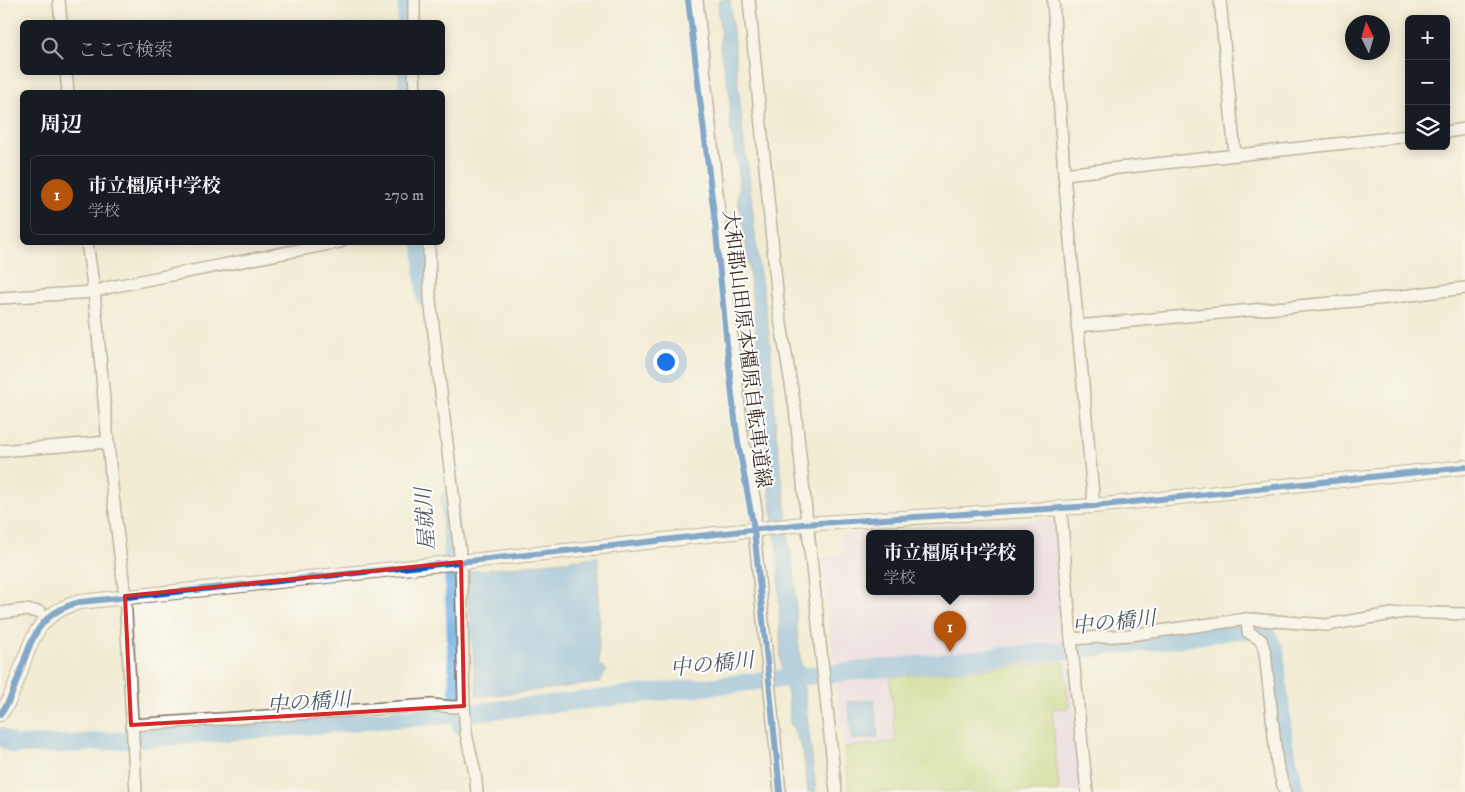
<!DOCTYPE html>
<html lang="ja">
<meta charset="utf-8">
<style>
body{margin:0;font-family:"IM FELL DW Pica","Noto Serif JP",serif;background:#20242c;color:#f1f3f6}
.controls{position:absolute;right:15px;top:15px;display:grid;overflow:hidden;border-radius:8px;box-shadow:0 2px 12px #0003}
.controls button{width:45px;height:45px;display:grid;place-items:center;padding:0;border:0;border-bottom:1px solid #363941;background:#171b24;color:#f1f3f6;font:25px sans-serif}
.compass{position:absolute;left:1345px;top:15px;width:45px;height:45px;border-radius:50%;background:#171b24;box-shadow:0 2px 12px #0003;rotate:355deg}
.you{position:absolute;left:665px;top:361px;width:18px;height:18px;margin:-12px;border:4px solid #fff;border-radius:50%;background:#1a73e8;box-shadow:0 0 0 8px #1a73e833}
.badge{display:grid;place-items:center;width:32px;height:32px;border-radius:50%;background:#b45309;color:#fff;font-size:16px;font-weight:700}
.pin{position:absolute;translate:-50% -41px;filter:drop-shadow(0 1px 2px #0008)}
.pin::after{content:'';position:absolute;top:26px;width:18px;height:15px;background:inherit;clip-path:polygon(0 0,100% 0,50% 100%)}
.popup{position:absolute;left:866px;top:530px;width:168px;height:65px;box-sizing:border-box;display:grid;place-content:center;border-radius:8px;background:#171b24;filter:drop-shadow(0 1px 4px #0005);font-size:16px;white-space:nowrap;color:#9ea1a6}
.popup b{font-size:19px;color:#f1f3f6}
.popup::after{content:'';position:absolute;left:50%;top:100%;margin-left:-10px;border:10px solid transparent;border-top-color:#171b24}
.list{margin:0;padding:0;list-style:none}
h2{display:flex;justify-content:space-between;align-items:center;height:65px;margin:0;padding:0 20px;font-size:21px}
h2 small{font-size:16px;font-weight:400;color:#9ea1a6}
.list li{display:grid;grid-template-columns:32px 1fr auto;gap:15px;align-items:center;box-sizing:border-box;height:80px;margin:0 10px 10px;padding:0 10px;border:1px solid #363941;border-radius:8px}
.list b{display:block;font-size:19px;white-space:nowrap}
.list p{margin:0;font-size:16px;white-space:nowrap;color:#9ea1a6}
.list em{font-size:16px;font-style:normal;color:#9ea1a6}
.icon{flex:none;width:28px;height:28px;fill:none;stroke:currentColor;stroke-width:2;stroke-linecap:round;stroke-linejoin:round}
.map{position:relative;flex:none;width:1465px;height:792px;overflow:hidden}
.search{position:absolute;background:#171b24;box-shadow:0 2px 12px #0003;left:20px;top:20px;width:425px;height:55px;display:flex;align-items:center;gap:12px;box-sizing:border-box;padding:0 18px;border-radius:8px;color:#9ea1a6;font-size:19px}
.panel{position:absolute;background:#171b24;box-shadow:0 2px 12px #0003;left:20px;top:90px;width:425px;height:155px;border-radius:8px}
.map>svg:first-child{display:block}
.built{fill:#e6d2f0;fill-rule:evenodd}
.green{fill:#bbd57b;stroke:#7b804c}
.water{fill:#71b0e4;stroke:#566d81}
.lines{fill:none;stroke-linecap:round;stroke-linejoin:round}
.river{stroke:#71b0e4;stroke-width:18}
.minor-casing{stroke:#7b6e5e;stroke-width:14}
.tertiary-casing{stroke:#7b6e5e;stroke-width:16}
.minor{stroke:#fff;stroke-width:11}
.tertiary{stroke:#fff;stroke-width:14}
.cycleway-casing{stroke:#fff;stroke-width:9}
.cycleway{stroke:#0057b8;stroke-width:6}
.marked{fill:none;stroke:#d62828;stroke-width:4;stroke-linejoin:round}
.labels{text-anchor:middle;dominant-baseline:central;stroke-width:4;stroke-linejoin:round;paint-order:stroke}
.street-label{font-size:20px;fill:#3b2a1e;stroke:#fff}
.water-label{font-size:21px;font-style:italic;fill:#4e5963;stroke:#fff}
</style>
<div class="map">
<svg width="1465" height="792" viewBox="0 0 1465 792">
<rect width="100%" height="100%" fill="#fff"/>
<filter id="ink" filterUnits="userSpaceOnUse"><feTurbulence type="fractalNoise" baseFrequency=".02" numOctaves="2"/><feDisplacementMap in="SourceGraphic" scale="10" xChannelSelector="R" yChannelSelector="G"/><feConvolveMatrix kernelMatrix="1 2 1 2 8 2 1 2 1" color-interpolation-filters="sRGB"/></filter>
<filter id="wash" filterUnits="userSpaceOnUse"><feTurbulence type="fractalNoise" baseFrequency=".0096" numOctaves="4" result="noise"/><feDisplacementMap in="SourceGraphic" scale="20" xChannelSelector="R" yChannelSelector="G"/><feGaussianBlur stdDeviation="1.12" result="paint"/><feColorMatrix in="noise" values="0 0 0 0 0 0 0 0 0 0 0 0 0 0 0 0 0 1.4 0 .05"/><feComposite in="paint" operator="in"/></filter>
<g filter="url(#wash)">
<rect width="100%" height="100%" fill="#f3ecd6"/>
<path class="built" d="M1049,519L1055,524L1082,792H849L822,557L844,554L842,534ZM870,533H1030V591H870Z"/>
<path class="green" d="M1064,662L1069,708L1052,709L1059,792H849L844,747L896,742L890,677Z"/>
<g class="water">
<path d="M719,0H730L743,136L749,177L758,262L766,309L771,352L776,433L786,508L788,539L794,571L797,630L816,792H808L803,751L790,722L788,694L781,664L778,555L767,471L765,415L761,402V370L744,228L738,200L739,172L730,126V95L720,48L721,31L718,13Z"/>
<path d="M598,557L599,664L607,670L599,683L504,694L477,696L466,572Z"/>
<path d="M874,700L878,737L852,740L848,702Z"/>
</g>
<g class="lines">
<g class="river">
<path d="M406,22L407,0"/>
<path d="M407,72L408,92"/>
<path d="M422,242L425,297"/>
<path d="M449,499L452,541L459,714L461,725"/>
<path d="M0,736L14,745L72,744L459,714L796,677L1160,641L1238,630L1265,631L1275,650L1284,742L1296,792"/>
</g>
</g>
</g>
<g filter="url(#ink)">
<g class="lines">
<g class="minor-casing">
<g id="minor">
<path d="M59,0L61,22"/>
<path d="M697,0L742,434L756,508L754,529L780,792"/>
<path d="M749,0L779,312L795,408L836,792"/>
<path d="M1053,0L1064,174L1094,506"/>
<path d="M1220,0L1235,155"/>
<path d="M414,22V0"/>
<path d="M66,72L68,92"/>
<path d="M414,72L415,92"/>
<path d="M1446,132L1465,129"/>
<path d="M1064,174L1409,136"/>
<path d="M87,242L94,292L113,496L125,596L136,792"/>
<path d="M429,242L430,299L461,562L464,706L466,733L475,773L477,792"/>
<path d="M0,298L94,292L110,287L340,242"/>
<path d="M1077,326L1387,298L1465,288"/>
<path d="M0,451L108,442"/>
<path d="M1061,509L1071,639L1087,792"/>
<path d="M0,613L24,610L40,612"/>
<path d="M1247,619L1248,632L1261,640L1265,652L1277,764L1285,792"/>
<path d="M1071,639L1130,635L1247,619L1327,625L1404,612L1465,614"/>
<path d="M131,725L431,705L454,707L464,706"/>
</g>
</g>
<g class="tertiary-casing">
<path id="tertiary" d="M0,714C8,705 12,695 16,683C31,644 34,614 80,602L612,546L803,524L1094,506L1465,467"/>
</g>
<use href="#minor" class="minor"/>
<use href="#tertiary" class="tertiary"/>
<g class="cycleway-casing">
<g id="cycleway">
<path d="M688,0L715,223L732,396L738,442L754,529L780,792"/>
<path d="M0,714C8,705 12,695 16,683C31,644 34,614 80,602L612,546L803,524L1094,506L1465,467"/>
</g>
</g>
<use href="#cycleway" class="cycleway"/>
</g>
</g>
<path d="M0 0H1465V792H0ZM461,562L464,706L131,725L125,596Z" fill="#f3ecd6" fill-opacity=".55" fill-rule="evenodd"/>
<path class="marked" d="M461,562L464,706L131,725L125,596Z"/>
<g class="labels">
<g class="street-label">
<text transform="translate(746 349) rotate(83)">大和郡山田原本橿原自転車道線</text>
</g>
<g class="water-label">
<text transform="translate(426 519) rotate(-94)">屋就川</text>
<text transform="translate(1114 623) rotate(-6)">中の橋川</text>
<text transform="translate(712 665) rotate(-6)">中の橋川</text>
<text transform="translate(309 703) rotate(-4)">中の橋川</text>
</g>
</g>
</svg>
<div class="controls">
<button>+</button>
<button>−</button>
<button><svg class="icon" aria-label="layers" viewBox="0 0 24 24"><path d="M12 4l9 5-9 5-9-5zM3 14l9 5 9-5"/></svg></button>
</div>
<svg class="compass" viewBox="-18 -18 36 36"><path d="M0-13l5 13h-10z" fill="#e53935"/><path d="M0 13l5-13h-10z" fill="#9ea1a6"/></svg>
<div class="you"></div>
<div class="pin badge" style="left:950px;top:652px">1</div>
<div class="popup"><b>市立橿原中学校</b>学校</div>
<div class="search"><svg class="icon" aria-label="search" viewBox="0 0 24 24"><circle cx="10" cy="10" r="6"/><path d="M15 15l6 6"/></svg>ここで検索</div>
<section class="panel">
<h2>周辺<small></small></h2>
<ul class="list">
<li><span class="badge">1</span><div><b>市立橿原中学校</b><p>学校</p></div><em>270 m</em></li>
</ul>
</section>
</div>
